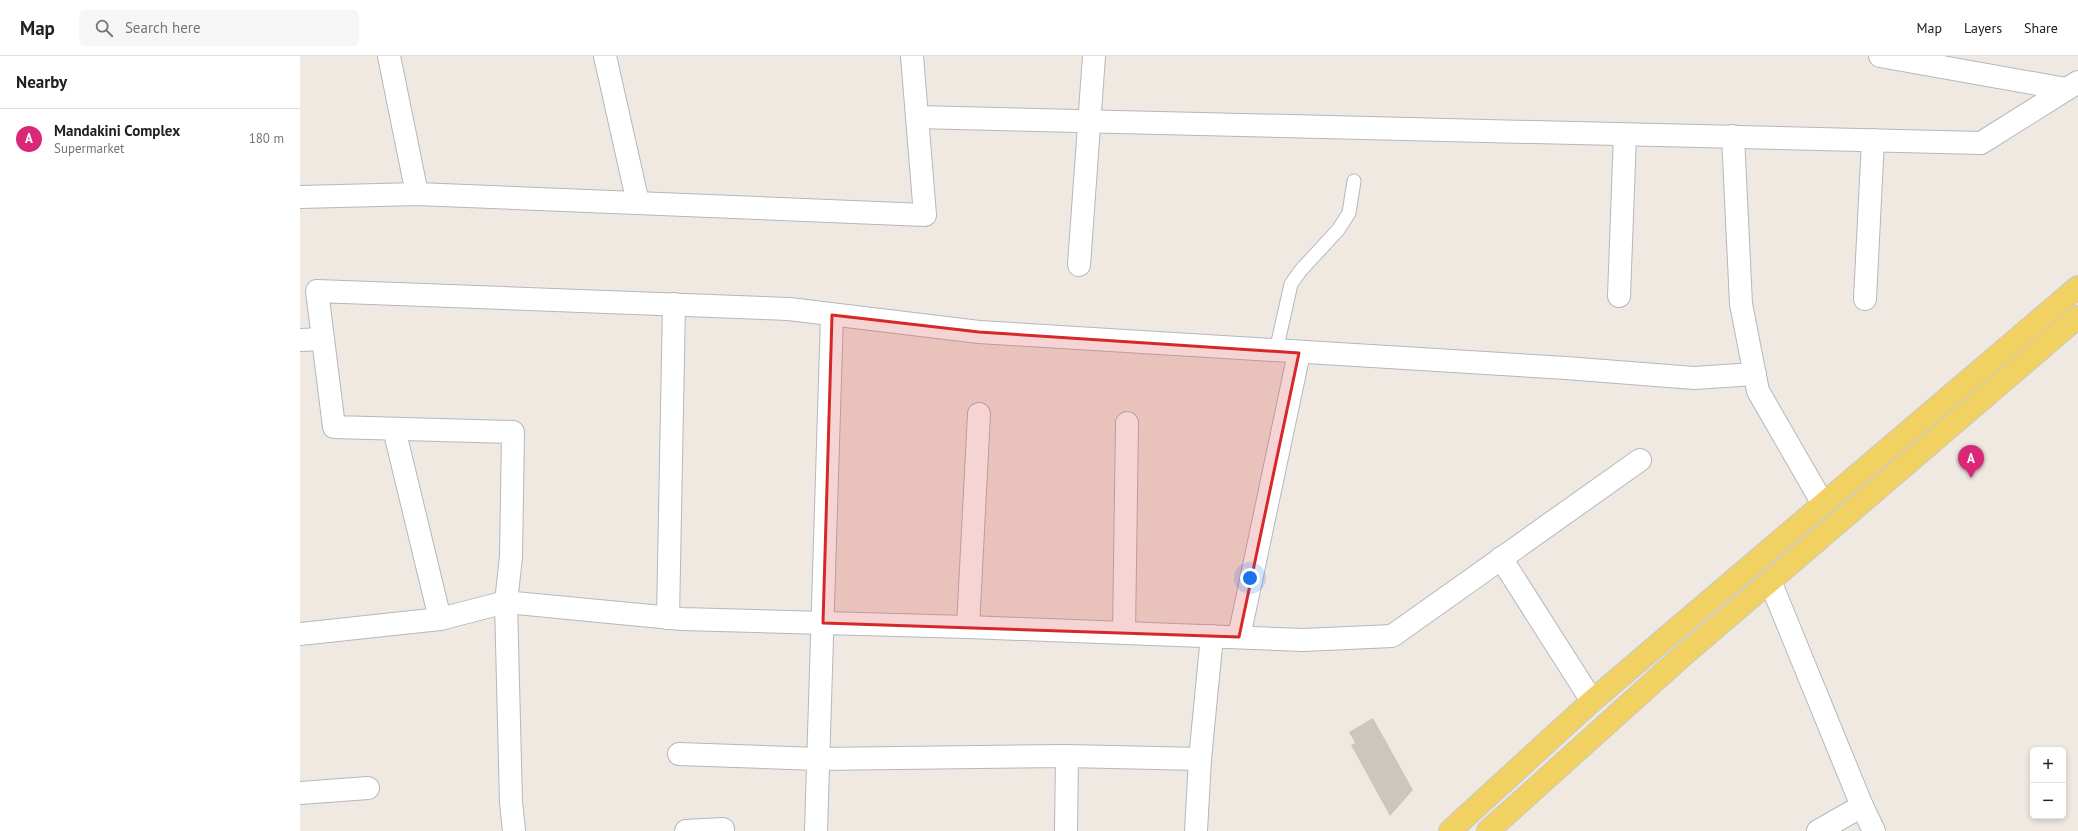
<!DOCTYPE html>
<meta charset="utf-8">
<style>
body{margin:0;font-family:"PT Sans",sans-serif;background:#f6f6f6;color:#202124}
.controls{position:absolute;right:12px;bottom:12px;display:grid;overflow:hidden;border-radius:6px;box-shadow:0 2px 6px #0003}
.controls button{width:36px;height:36px;display:grid;place-items:center;padding:0;border:0;border-bottom:1px solid #e0e0e0;background:#fff;color:#202124;font:20px sans-serif}
.you{position:absolute;left:950px;top:522px;width:14px;height:14px;margin:-10px;border:3px solid #fff;border-radius:50%;background:#1a73e8;box-shadow:0 0 0 6px #1a73e833}
.badge{display:grid;place-items:center;width:26px;height:26px;border-radius:50%;background:#db2777;color:#fff;font-size:13px;font-weight:700}
.pin{position:absolute;translate:-50% -33px;filter:drop-shadow(0 1px 2px #0008)}
.pin::after{content:'';position:absolute;top:21px;width:14px;height:12px;background:inherit;clip-path:polygon(0 0,100% 0,50% 100%)}
.list{margin:0;padding:0;list-style:none}
h2{display:flex;justify-content:space-between;align-items:center;height:52px;margin:0;padding:0 16px;font-size:17px}
h2 small{font-size:13px;font-weight:400;color:#757577}
.list li{display:grid;grid-template-columns:26px 1fr auto;gap:12px;align-items:center;box-sizing:border-box;height:60px;padding:0 16px;border-top:1px solid #e0e0e0}
.list b{display:block;font-size:15px;white-space:nowrap}
.list p{margin:0;font-size:13px;white-space:nowrap;color:#757577}
.list em{font-size:13px;font-style:normal;color:#757577}
.icon{flex:none;width:22px;height:22px;fill:none;stroke:currentColor;stroke-width:2;stroke-linecap:round;stroke-linejoin:round}
.map{position:relative;flex:none;width:1778px;height:775px;overflow:hidden}
header{display:flex;align-items:center;gap:24px;box-sizing:border-box;height:56px;padding:0 20px;background:#fff;border-bottom:1px solid #e0e0e0}
header strong{font-size:19px}
nav{display:flex;gap:22px;margin-inline-start:auto;font-size:14px}
.search{width:280px;height:36px;background:#f6f6f6;display:flex;align-items:center;gap:10px;box-sizing:border-box;padding:0 14px;border-radius:6px;color:#757577;font-size:15px}
main{display:flex}
aside{flex:1;background:#fff}
.map>svg:first-child{display:block}
.building{fill:#cbc7bf}
.lines{fill:none;stroke-linecap:round;stroke-linejoin:round}
.service-casing{stroke:#b4b7c1;stroke-width:15}
.minor-casing{stroke:#b4b7c1;stroke-width:24}
.primary-casing{stroke:#c9c9c9;stroke-width:24}
.service{stroke:#fff;stroke-width:13}
.minor{stroke:#fff;stroke-width:22}
.primary{stroke:#f2d163;stroke-width:22}
.marked{fill:#d62828;fill-opacity:0.2;stroke:#d62828;stroke-width:3;stroke-linejoin:round}
</style>
<header>
<strong>Map</strong>
<div class="search"><svg class="icon" aria-label="search" viewBox="0 0 24 24"><circle cx="10" cy="10" r="6"/><path d="M15 15l6 6"/></svg>Search here</div>
<nav><a>Map</a><a>Layers</a><a>Share</a></nav>
</header>
<main>
<aside>
<h2>Nearby<small></small></h2>
<ul class="list">
<li><span class="badge">A</span><div><b>Mandakini Complex</b><p>Supermarket</p></div><em>180 m</em></li>
</ul>
</aside>
<div class="map">
<svg width="1778" height="775" viewBox="0 0 1778 775">
<rect width="100%" height="100%" fill="#efe9e1"/>
<path class="building" d="M1073,662L1113,734L1090,760L1051,689L1055,687L1049,676Z"/>
<g class="lines">
<g class="service-casing">
<path id="service" d="M976,295L991,228L1001,214L1038,174L1049,157L1054,125"/>
</g>
<g class="minor-casing">
<g id="minor">
<path d="M89,0L117,138"/>
<path d="M305,0L338,147"/>
<path d="M1580,0L1766,33"/>
<path d="M617,61L1681,87L1778,26"/>
<path d="M1433,80L1441,248L1458,335L1523,448"/>
<path d="M0,141L117,138L625,159L612,0"/>
<path d="M779,209L794,0"/>
<path d="M1319,240L1325,79"/>
<path d="M1565,243L1573,84"/>
<path d="M0,284L23,283"/>
<path d="M94,373L140,563"/>
<path d="M1340,404L1092,580L1003,584L668,571L382,563L206,546L211,501L213,376L34,371L17,235L489,253L679,276L1266,312L1394,322L1455,318"/>
<path d="M1201,502L1292,645"/>
<path d="M1470,525L1562,750L1518,775"/>
<path d="M368,562L374,248"/>
<path d="M668,571L679,358"/>
<path d="M824,577L827,367"/>
<path d="M0,578L140,563L206,546L211,746L214,775"/>
<path d="M939,581L999,297"/>
<path d="M379,698L518,703L767,700L900,703"/>
<path d="M0,737L68,732"/>
<path d="M1562,750L1574,775"/>
<path d="M386,775L423,773"/>
<path d="M516,775L532,259"/>
<path d="M766,775L767,700"/>
<path d="M896,775L900,703L912,580"/>
</g>
</g>
<g class="primary-casing">
<g id="primary">
<path d="M1150,775L1292,645L1778,231"/>
<path d="M1188,775L1379,603L1778,261"/>
</g>
</g>
<use href="#service" class="service"/>
<use href="#minor" class="minor"/>
<use href="#primary" class="primary"/>
</g>
<path class="marked" d="M532,259L679,276L999,297L939,581L523,567Z"/>
</svg>
<div class="controls">
<button>+</button>
<button>−</button>
</div>
<div class="you"></div>
<div class="pin badge" style="left:1671px;top:422px">A</div>
</div>
</main>
